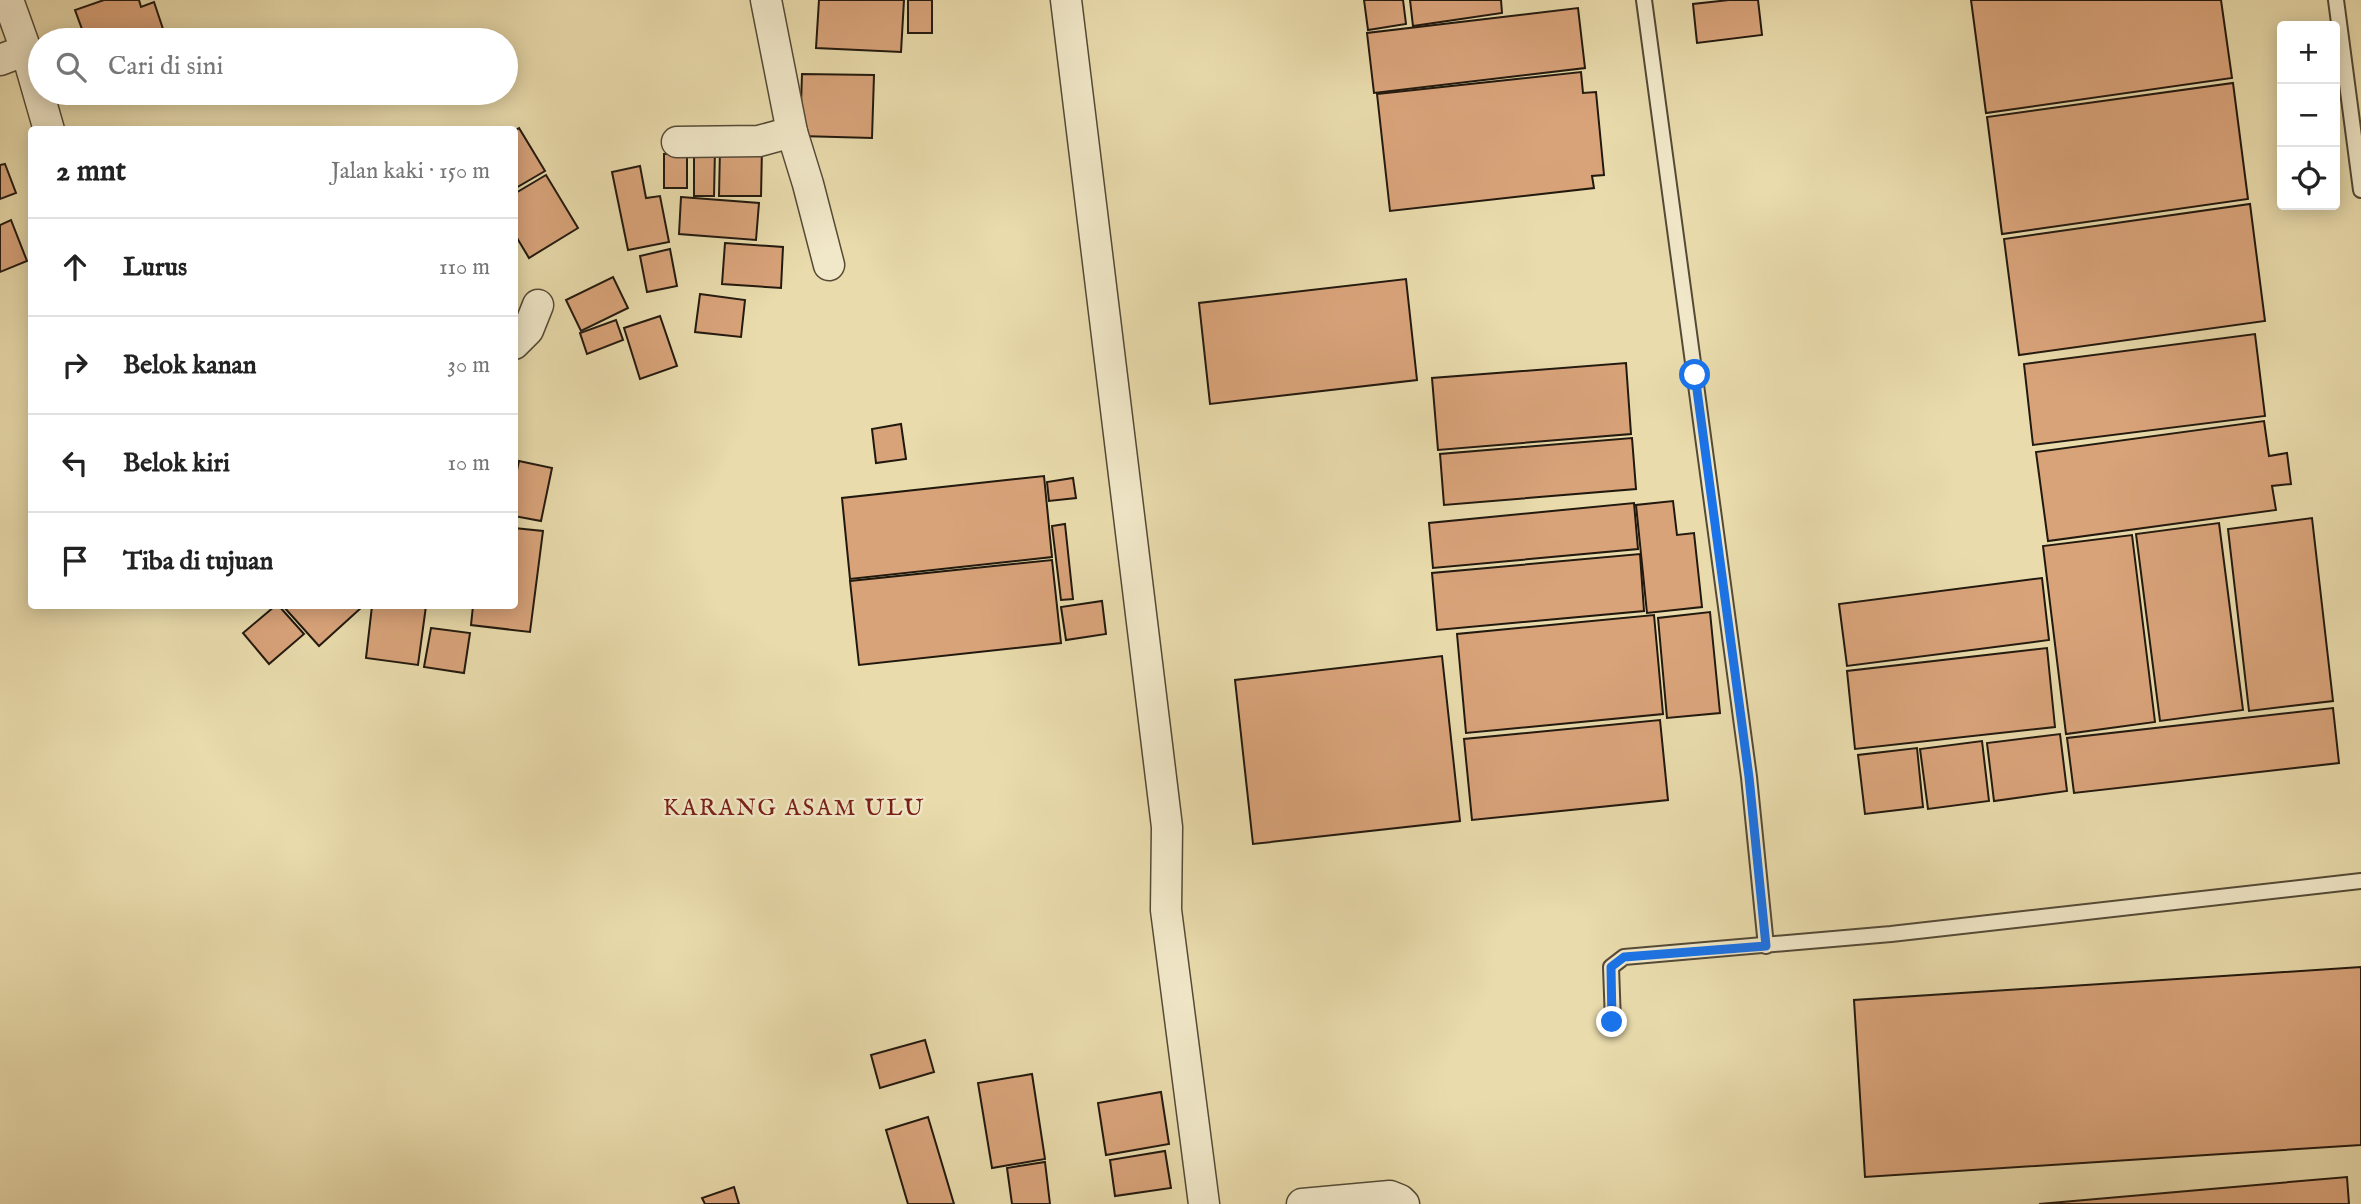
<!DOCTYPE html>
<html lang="id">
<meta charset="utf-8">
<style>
body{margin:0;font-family:"IM FELL English",serif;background:#f6f6f6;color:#222}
.controls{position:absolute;right:21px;top:21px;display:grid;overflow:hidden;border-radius:7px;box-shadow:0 4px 18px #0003}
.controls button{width:63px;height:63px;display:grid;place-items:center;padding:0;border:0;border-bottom:2px solid #e0e0e0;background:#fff;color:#222;font:35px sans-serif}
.stop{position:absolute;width:21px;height:21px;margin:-16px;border:5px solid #1a73e8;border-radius:50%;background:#fff}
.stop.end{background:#1a73e8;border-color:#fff;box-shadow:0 2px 7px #0008}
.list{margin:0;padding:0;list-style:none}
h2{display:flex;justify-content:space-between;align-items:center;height:91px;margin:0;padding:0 28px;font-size:30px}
h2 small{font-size:23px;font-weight:400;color:#767676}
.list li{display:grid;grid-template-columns:46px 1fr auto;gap:21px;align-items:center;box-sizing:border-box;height:98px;padding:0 28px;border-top:2px solid #e0e0e0}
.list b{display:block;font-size:26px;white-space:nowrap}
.list em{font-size:23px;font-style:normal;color:#767676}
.icon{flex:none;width:38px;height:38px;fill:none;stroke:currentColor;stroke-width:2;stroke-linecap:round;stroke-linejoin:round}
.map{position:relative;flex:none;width:2361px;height:1204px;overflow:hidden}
.search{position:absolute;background:#fff;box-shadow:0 4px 18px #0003;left:28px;top:28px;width:490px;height:77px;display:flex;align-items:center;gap:18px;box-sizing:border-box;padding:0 24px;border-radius:38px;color:#767676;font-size:26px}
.panel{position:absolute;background:#fff;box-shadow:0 4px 18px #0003;left:28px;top:126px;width:490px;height:483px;border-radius:7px}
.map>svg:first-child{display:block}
.building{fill:#d9a37a;stroke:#22190e;stroke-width:2}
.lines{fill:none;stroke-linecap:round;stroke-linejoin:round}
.lane-casing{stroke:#544a36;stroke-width:18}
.street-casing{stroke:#544a36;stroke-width:33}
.lane{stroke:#f1e8c9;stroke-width:14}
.street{stroke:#f1e8c9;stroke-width:30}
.route{stroke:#1a73e8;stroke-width:9}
.labels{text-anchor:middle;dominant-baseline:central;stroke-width:5;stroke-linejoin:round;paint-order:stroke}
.quarter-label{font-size:23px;letter-spacing:2px;fill:#7a1f14;stroke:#f1e8c9}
</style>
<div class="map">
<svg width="2361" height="1204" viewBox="0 0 2361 1204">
<rect width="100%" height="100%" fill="#e9dbac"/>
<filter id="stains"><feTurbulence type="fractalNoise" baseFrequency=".00286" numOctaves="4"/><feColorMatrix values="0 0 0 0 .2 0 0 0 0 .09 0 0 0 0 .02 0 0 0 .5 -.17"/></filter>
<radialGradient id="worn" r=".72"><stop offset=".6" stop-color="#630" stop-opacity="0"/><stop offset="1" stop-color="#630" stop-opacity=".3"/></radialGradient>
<g class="building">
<path d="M104,0H139L141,7L154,2L164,32L151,37L153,40H86L75,10Z"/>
<path d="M819,0H904L901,52L816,48Z"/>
<rect x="908" y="0" width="24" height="33"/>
<path d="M1364,0H1403L1406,24L1368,30Z"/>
<path d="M1410,0H1501L1502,13L1413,26Z"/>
<path d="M1729,0H1758L1762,35L1697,43L1693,4Z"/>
<path d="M1971,0H2221L2232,78L1986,113Z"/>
<path d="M1578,8L1585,68L1374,93L1367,33Z"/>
<path d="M1581,72L1583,93L1596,92L1604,175L1592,176L1594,188L1390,211L1377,94Z"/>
<path d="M802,74L874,75L872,138L800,136Z"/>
<path d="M2233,83L2248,199L2002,234L1987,117Z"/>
<path d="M519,128L545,171L514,189V131Z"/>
<path d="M720,148H762L761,196H719Z"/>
<path d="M694,149H715L714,196H694Z"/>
<path d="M687,153V188H664V154Z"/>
<path d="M5,164L16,193L0,199V165Z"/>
<path d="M640,166L646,198L660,196L669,242L628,250L612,172Z"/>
<path d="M546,175L578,228L529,258L514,233V194Z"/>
<path d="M681,197L759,203L756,240L679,234Z"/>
<path d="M2250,204L2265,321L2019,355L2004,239Z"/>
<path d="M11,220L27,261L0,272V225Z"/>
<path d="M725,243L783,247L781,288L722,284Z"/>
<path d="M670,249L677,286L647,292L640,256Z"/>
<path d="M613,277L628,308L581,331L566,300Z"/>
<path d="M1406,279L1417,380L1210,404L1199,303Z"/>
<path d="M700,294L745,300L741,337L695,332Z"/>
<path d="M660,316L677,366L640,379L624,328Z"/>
<path d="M616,320L623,340L587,354L580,333Z"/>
<path d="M2255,334L2265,416L2033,445L2024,364Z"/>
<path d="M1626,363L1631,434L1438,450L1432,378Z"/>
<path d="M2264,421L2269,456L2287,453L2291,484L2272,486L2276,510L2048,541L2036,452Z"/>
<path d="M901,424L906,459L876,463L872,429Z"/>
<path d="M1632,438L1636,489L1444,505L1440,454Z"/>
<path d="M519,461L552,468L541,521L514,516V484Z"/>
<path d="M1044,476L1052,557L850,579L842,498Z"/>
<path d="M1073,478L1076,498L1049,501L1047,482Z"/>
<path d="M1673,501L1677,535L1694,533L1702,607L1647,613L1636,505Z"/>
<path d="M1634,503L1638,549L1433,568L1429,523Z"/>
<path d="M2312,518L2333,701L2249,711L2228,529Z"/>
<path d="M2219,523L2243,710L2160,721L2136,534Z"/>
<path d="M1065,524L1073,599L1061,600L1052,526Z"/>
<path d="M514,528L543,531L530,632L471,625L473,606H514Z"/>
<path d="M2132,535L2155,722L2066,734L2043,546Z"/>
<path d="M1640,554L1644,611L1437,630L1432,573Z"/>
<path d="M1052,560L1061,643L859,665L850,581Z"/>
<path d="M2042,578L2049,640L1847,666L1839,604Z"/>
<path d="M1102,601L1106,634L1066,640L1061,607Z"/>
<path d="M275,606H279L304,634L269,664L243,633Z"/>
<path d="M283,606H360L362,607L319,646Z"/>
<path d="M372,606H426L418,665L366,658Z"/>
<path d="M1710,612L1720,713L1667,718L1658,618Z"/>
<path d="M1654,615L1663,714L1466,733L1457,634Z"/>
<path d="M431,628L470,633L464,673L424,667Z"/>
<path d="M2047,648L2055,727L1855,749L1847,671Z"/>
<path d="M1442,656L1460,821L1253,844L1235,680Z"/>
<path d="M2333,708L2339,763L2074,793L2067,738Z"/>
<path d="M1660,720L1668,800L1472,820L1464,739Z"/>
<path d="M2060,734L2067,791L1994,801L1987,743Z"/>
<path d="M1982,741L1989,801L1928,809L1920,749Z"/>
<path d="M1917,748L1923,807L1865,814L1858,755Z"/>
<path d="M2361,967V1145L1865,1177L1854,1000Z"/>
<path d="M925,1040L934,1072L880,1088L871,1055Z"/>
<path d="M1032,1074L1045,1159L992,1168L978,1083Z"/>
<path d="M1161,1092L1169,1144L1106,1155L1098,1103Z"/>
<path d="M928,1117L954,1204H908L886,1130Z"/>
<path d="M1165,1151L1171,1188L1115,1196L1110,1160Z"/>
<path d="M1045,1162L1050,1204H1012L1007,1168Z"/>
<path d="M2347,1177L2349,1204H2039Z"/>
<path d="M734,1187L739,1204H705L702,1198Z"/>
</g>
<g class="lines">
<g class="lane-casing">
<g id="lane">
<path d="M1644,0L1749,777L1766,946"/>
<path d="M2336,0L2361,190"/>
<path d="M1613,1022L1611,967L1624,957L1891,934L2361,881"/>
</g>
</g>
<g class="street-casing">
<g id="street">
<path d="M766,0L792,132L808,184L829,265"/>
<path d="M1066,0L1167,827L1166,910L1204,1204"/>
<path d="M26,50L49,130"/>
<path d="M0,60L26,50L8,0"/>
<path d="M677,142L759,141L792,132"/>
<path d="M514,344L528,330L538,305"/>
<path d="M1302,1204L1390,1196L1400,1200L1404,1204"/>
</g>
</g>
<use href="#lane" class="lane"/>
<use href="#street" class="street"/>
</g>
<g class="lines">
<path class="route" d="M1612,1022L1611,967L1624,957L1766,946L1749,777L1695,375"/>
</g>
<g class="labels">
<g class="quarter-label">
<text x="794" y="808">KARANG ASAM ULU</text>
</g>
</g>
<rect width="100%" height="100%" filter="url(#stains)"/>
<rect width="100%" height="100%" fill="url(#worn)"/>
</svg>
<div class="controls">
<button>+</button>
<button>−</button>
<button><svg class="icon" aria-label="locate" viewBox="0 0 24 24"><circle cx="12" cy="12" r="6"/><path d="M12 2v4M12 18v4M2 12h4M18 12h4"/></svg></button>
</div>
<div class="stop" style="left:1695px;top:375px"></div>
<div class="stop end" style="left:1612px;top:1022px"></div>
<div class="search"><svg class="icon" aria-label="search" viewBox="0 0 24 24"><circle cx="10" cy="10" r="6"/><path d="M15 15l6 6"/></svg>Cari di sini</div>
<section class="panel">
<h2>2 mnt<small>Jalan kaki · 150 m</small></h2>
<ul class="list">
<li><svg class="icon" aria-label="ahead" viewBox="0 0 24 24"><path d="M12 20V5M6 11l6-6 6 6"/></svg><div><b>Lurus</b></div><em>110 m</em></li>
<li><svg class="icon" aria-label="right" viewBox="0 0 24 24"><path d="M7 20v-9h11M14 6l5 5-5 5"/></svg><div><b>Belok kanan</b></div><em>30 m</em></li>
<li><svg class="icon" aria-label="left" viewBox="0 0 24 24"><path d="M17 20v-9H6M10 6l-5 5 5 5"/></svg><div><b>Belok kiri</b></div><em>10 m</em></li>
<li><svg class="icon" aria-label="arrive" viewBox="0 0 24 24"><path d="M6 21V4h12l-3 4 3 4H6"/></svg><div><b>Tiba di tujuan</b></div></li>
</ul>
</section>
</div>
